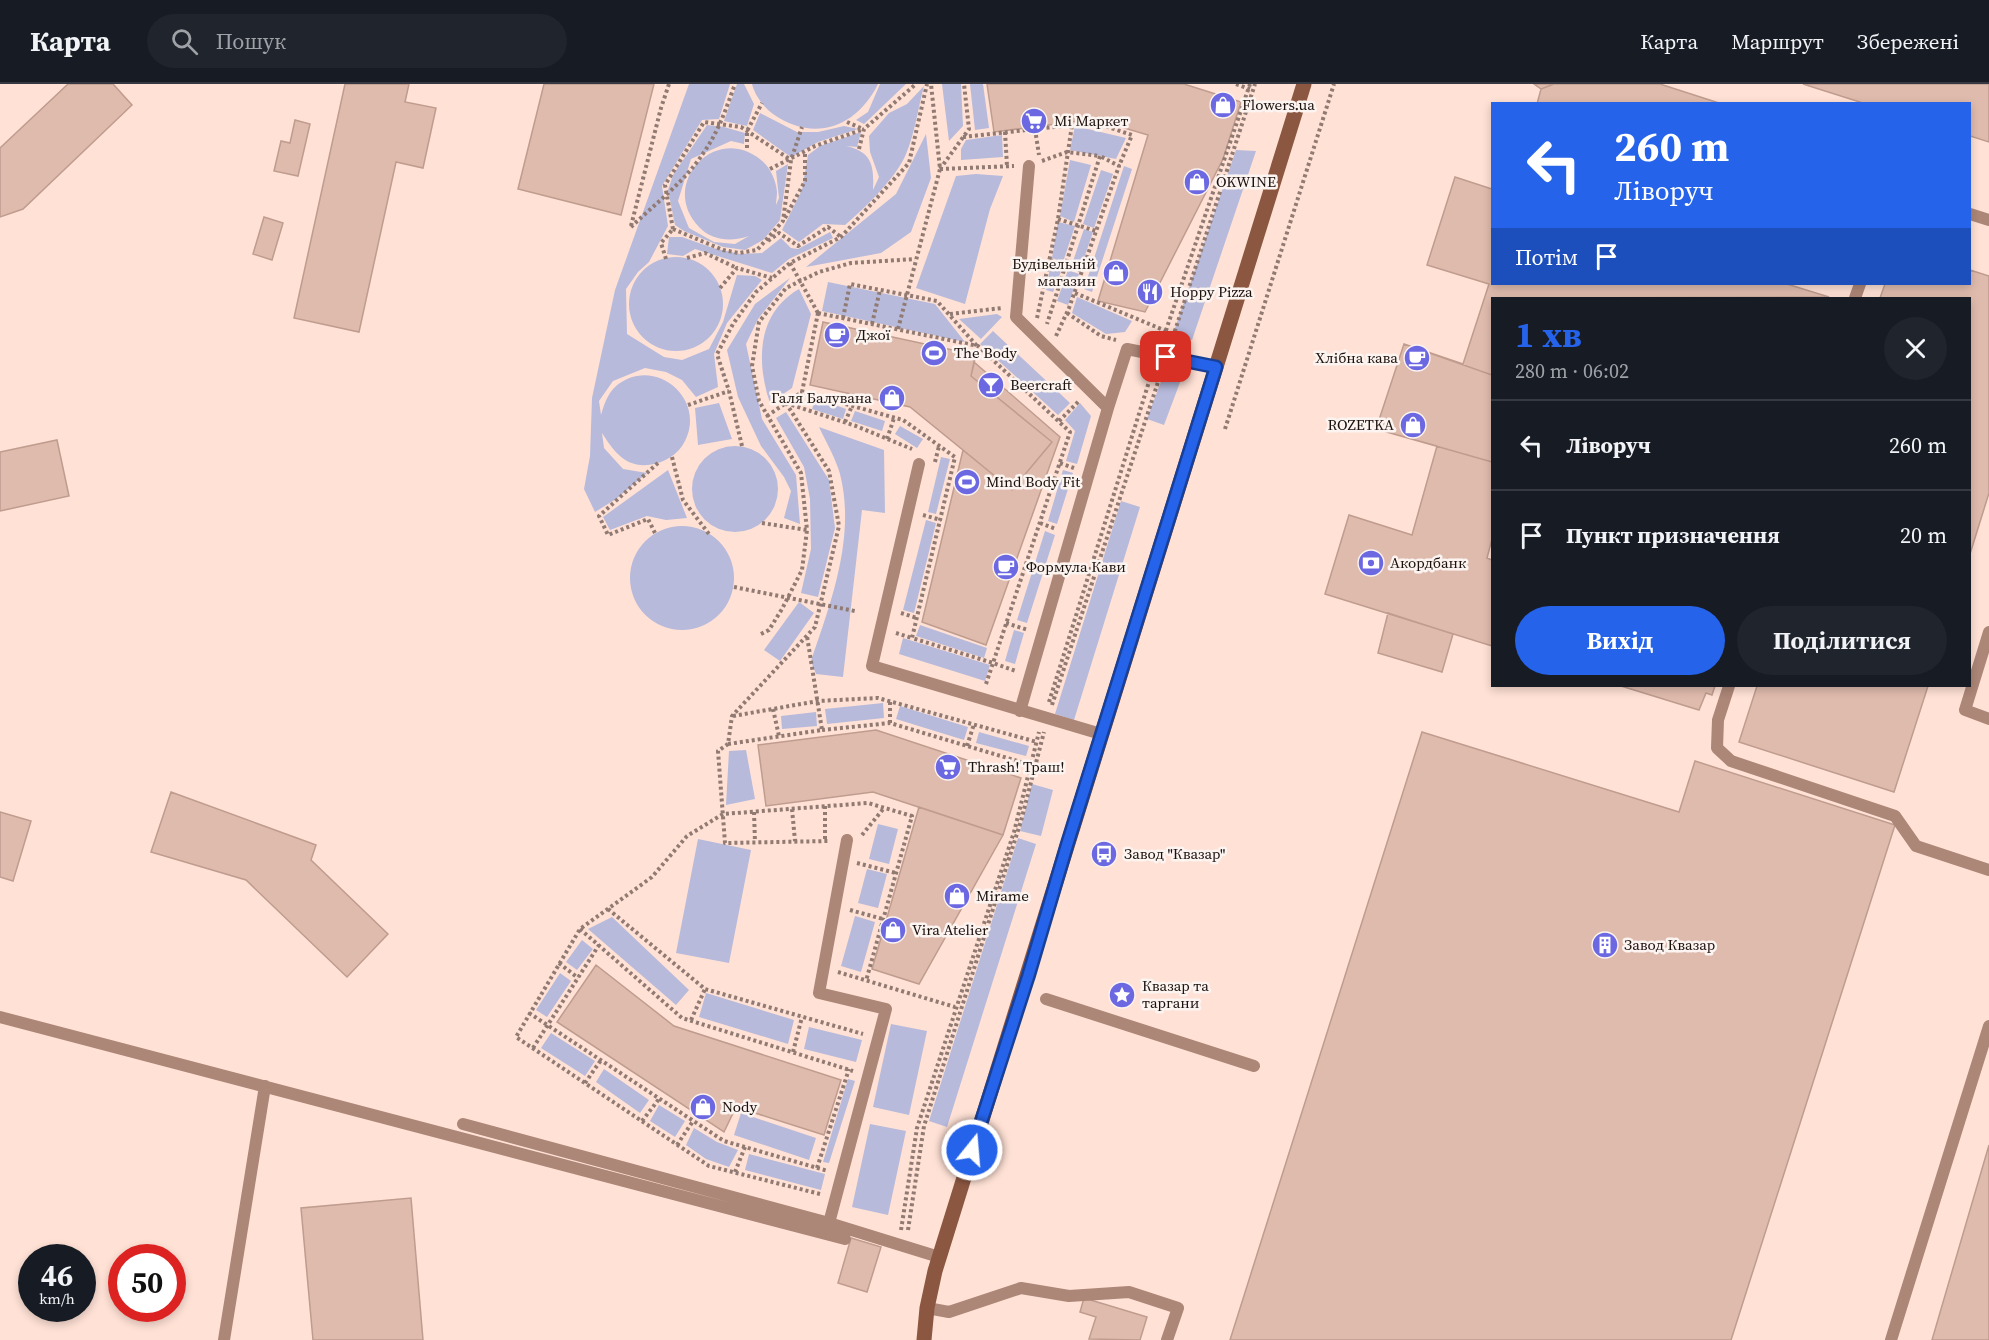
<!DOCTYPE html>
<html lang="uk">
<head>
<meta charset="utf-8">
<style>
	body { margin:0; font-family:"Source Serif 4",serif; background:#20242c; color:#f1f3f6; height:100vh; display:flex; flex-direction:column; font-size:22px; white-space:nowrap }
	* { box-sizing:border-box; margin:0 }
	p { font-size:20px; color:#9ea1a6 }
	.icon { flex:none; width:33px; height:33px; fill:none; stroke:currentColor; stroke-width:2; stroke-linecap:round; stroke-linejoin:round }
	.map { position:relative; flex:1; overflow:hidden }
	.sheet { position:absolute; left:1491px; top:213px; width:480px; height:390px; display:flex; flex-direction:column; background:#171b24; border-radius:0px; box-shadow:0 3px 9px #0003 }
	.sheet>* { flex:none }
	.top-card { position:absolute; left:1491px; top:18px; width:480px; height:183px; border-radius:0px; box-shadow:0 3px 9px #0003; background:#2563eb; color:#fff; overflow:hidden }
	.speed { position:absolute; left:18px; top:1160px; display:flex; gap:12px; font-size:30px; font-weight:700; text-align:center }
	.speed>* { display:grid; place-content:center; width:78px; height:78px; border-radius:50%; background:#171b24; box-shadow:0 3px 9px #0003; line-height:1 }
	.speed small { font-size:15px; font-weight:400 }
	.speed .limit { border:9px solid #d22; background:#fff; color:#111 }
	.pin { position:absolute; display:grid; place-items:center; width:51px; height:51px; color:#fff; margin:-26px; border-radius:12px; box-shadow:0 3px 9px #0006 }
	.me { position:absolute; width:66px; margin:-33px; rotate:17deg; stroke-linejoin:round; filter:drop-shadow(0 0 4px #0008) }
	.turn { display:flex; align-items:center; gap:21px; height:126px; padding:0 24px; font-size:27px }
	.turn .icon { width:78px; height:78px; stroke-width:2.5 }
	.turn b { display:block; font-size:42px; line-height:51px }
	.then { display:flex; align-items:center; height:57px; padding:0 24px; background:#0003; gap:12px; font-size:22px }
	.round { display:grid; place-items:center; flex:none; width:63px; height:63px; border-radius:32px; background:#20242c }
	.overview { display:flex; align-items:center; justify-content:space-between; height:102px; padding:0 24px }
	h1 { font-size:36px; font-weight:700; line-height:45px; color:#2563eb }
	.button { display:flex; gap:12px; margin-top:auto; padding:12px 24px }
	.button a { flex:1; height:69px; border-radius:36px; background:#2563eb; color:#fff; font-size:24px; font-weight:700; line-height:69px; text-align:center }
	.button a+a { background:#20242c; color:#f1f3f6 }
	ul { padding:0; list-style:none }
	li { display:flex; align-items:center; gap:18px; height:90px; padding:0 24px; border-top:2px solid #363941 }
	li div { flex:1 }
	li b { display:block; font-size:22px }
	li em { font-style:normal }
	header { display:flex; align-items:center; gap:36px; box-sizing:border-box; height:84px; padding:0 30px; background:#171b24; border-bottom:2px solid #363941 }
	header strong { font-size:28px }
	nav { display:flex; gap:33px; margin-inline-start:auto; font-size:21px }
	.search { width:420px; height:54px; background:#20242c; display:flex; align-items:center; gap:15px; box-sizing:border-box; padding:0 21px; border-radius:33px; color:#9ea1a6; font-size:22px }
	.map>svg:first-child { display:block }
	.green { fill:#b7badb }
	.building { fill:#dfbbad; stroke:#bf9c8e; stroke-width:1.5 }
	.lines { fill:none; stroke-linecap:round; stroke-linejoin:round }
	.path { stroke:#907a72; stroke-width:4; stroke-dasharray:3 3; stroke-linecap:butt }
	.service { stroke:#ac8677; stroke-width:12 }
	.secondary { stroke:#8c5741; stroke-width:15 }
	.route-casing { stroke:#184099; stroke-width:15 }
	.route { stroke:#2563eb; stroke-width:10 }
	.labels { text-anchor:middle; stroke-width:5; stroke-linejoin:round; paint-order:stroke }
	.poi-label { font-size:15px; fill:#1c100b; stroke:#fbf4f0; text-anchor:start }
</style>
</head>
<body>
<header>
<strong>Карта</strong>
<div class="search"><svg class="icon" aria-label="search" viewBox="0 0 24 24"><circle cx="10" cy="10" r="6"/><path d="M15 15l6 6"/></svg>Пошук</div>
<nav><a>Карта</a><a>Маршрут</a><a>Збережені</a></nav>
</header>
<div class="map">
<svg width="1989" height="1256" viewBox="0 0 1989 1256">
	<rect width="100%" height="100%" fill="#ffe1d5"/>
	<!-- green -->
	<path class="green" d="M689 0H730L719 35 702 36 662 102 668 142 649 178 638 188 626 205 627 250 664 273 682 276 709 265 723 238 737 191 755 192 762 196 727 239 714 270 718 303 696 313 682 296 666 288 645 284 613 297 599 317 601 331C604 321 607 311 615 303 652 270 707 313 685 357 678 371 664 379 648 381 624 383 613 366 602 349L604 364 623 385 647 389 616 415 595 428 584 405 590 372 592 314 615 206Z
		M737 0H744L754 20 747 42 724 37Z
		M752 0H878C857 43 814 59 773 30 764 23 755 12 752 0Z
		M880 0H906L864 40 856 36 868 28Z
		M942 0H961L963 42 949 57Z
		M970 0H983L989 44 975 46Z
		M924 2C918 24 915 49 906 70 897 93 863 126 845 141L823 140 799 158 782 146 802 106 808 71 820 62 861 48 857 63 846 62C873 68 874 83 873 106L879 93 870 68 869 52 889 29 907 20Z
		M760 29 797 48H818L844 42 858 45 818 58 791 73 753 46Z
		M707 41 724 43 745 49 744 60 731 57 691 75 678 117 689 144 714 158 735 160 749 152C732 158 712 157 699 143 658 101 715 38 761 76 770 83 776 96 777 108 777 112 776 117 776 121L779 114 776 87 788 80 780 136 763 156 745 166 723 163 684 147 675 141 668 106 673 91Z
		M1075 42 1126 54 1116 75 1070 66Z
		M926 50 931 94 911 148 881 169 806 183 896 110Z
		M1002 51 1003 73 961 76V65L966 56Z
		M1236 66 1256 67 1192 256 1173 250Z
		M1070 76 1091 81 1074 138 1060 132Z
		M1124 82 1132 85 1092 208 1084 205Z
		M1101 86 1113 90 1094 144 1083 140Z
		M976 90 1003 92 990 125 965 220 916 204 956 92Z
		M1058 138 1075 142 1063 178 1052 174Z
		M1084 145 1093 148 1081 183 1072 180Z
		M830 148 833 154 789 175 772 189 695 165 683 172 667 170 669 153H682L713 164 740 170 762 169 781 154 791 164 798 165Z
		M629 220a47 47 0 1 1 94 0a47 47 0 1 1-94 0Z
		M1051 178 1063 182 1053 208 1046 206Z
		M1068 186 1079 190 1068 221 1057 217Z
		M790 194 758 235 746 260 762 335 796 391 800 440 784 434 791 407 784 393 761 362 738 313 727 266 755 220Z
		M828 198 935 220 965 258 822 227Z
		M799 205 811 230 792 304 770 319C756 278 757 229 799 205Z
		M1077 213 1132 237 1125 248 1106 250 1072 229Z
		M997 230 1002 233 981 255 959 235Z
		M993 247 1070 319 1058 331 980 260Z
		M1168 279 1185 285 1164 341 1147 335Z
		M816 314 846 325 843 335 812 325Z
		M719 319 732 355 698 361 695 324Z
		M1080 319 1091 332 1077 380 1066 377 1075 347 1065 336Z
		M855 327 885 337 882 347 851 337Z
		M786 328 829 396 835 444 818 513 801 509 811 465 810 415 804 383 776 334Z
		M900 342 923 355 917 364 895 350Z
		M819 343 884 366 885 429 862 426 843 593 816 590 811 577C831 518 856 453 840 390 836 375 826 358 819 343Z
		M692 405a43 43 0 1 1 86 0a43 43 0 1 1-86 0Z
		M941 373 950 375 936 430 928 428Z
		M668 386 687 434 666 436 647 432 610 446 603 433Z
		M1063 386 1073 389 1057 440 1048 437Z
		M1121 417 1140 423 1074 636 1055 630Z
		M926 436 936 439 914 529 903 526Z
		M630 494a52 52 0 1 1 104 0a52 52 0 1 1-104 0Z
		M1045 447 1055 451 1027 539 1017 536Z
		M799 518 814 529 780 577 764 566Z
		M920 541 987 564 984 574 916 552Z
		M1014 546 1024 549 1015 580 1005 577Z
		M903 554 990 581 985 597 899 570Z
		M883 619 884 634 827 640 825 625Z
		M900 622 968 643 964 656 896 635Z
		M816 628 817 642 782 645 781 632Z
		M979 648 1029 662 1026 672 976 659Z
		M746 666 755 715 726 721 729 667Z
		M1032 700 1053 706 1041 752 1020 747Z
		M878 740 898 745 889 780 869 775Z
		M1018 754 1036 760 947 1043 929 1037Z
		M698 755 751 766 729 879 676 869Z
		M867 785 887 790 878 824 858 819Z
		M855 832 875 838 861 888 841 882Z
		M612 833 689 906 676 921 588 845Z
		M582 856 593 865 577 886 566 878Z
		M560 889 571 897 547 933 536 926Z
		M706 909 794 936 788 960 699 933Z
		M891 940 927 947 909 1031 873 1023Z
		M809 943 862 956 856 978 804 965Z
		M551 949 595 977 585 992 541 964Z
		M604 985 649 1016 640 1029 596 998Z
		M848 995 855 997 829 1079 823 1078Z
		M659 1021 685 1037 675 1053 650 1037Z
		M741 1029 816 1054 809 1076 734 1051Z
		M870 1040 906 1047 888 1131 852 1123Z
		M694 1044 717 1058 738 1066 729 1083 706 1075 686 1061Z
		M749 1070 825 1090 821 1106 745 1086Z"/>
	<!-- building -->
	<path class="building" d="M68 0H113L132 21 23 125 0 133V64Z
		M345 0H409L405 18 436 24 423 84 396 78 359 248 294 234Z
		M544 0H654L621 131 518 105Z
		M987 0H1184L1241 18 1223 75 1145 228 1098 217 1148 51 1094 35 994 48Z
		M1534 0H1554L1541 5Z
		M1554 0H1660L1722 20H1537L1541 5Z
		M1803 0H1989V58L1970 52V20H1866Z
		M295 36 310 40 298 92 274 87 281 57 290 59Z
		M1455 93 1492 105V200H1787L1829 213 1492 214V455L1487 474 1492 476V562L1325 510 1349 431 1412 451 1437 362 1376 345 1404 260 1463 280 1489 200 1427 181Z
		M264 133 283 139 272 176 253 170Z
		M1970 186 1989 192V409L1970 470V214H1880L1885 200H1970Z
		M823 238 976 271 971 292 1052 358 1012 406 910 323 810 301Z
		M1404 260 1492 291V378L1376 345Z
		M974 278 1060 353 986 561 922 538 963 366 1012 406 1052 358 971 292Z
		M57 356 69 412 0 427V368Z
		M1388 529 1453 550 1442 588 1378 569Z
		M1621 602H1715L1712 611 1706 609 1699 626Z
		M1757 602H1928L1894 708 1739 658Z
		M876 646 1021 694 1003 751 873 708 766 722 758 661Z
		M1422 648 1679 728 1695 677 1895 741 1731 1256H1230Z
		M171 708 316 761 311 776 388 850 347 893 246 796 151 768Z
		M919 723 1003 751 919 900 872 885Z
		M0 728 31 737 13 797 0 793Z
		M596 881 674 942 841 996 824 1051 736 1023 724 1048 557 938Z
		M1989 1061V1256H1932Z
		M411 1114 423 1256H313L301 1124Z
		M851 1154 881 1163 867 1208 838 1199Z
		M1084 1214 1147 1233 1140 1256 1089 1255 1096 1233 1080 1228Z"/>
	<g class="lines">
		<!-- path -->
		<path class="path" d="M1236 0 1250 5
			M847 38 863 45
			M1035 45 1039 71
			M1005 48 1007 82
			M963 53 1072 41H1102L1132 51 1119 82
			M747 64V47L762 19
			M859 65 864 45 916 0
			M1042 77 1067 68 1100 72 1047 240
			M770 85 815 62 864 45
			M940 85 1014 82
			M940 85 969 45 964 0
			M785 134 805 97V68
			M1058 135 1096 147
			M631 142 661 24 669 0
			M631 143C654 121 685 97 702 71 718 49 726 25 735 0
			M673 145 723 166 739 169 757 166 783 137 791 76 802 43
			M673 145 665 101 704 38 741 43 791 76
			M768 157 779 149 798 162 828 143 841 153
			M687 174 705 169 737 184
			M666 175 661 159 673 145
			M1050 176 1082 187
			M790 179 818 229
			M720 204 737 184 772 194
			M1075 209 1166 247
			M818 229 978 262 1070 348 993 579 912 554 955 373 903 336 802 308Z
			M1067 229 1101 252 1116 256
			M950 230 1002 224
			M843 234 850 200 937 217 977 262
			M1037 234 1058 135 1072 41
			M872 240 880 206
			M898 245 940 85 931 0
			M1056 252 1069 224 1119 82 1100 72
			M1162 258 1250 0
			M1171 259 1255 0
			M786 319 829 387 839 442 815 543 732 632 728 660 718 667 725 759 830 757
			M786 319 856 342 912 365
			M688 321 729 307
			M767 332 802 308
			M1059 337 1079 317
			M845 338 852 322
			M1225 345 1334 0
			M887 355 894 334
			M742 362 729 307 717 270 733 240 756 208 790 179 841 153 909 79 927 0
			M672 373 683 416 709 450
			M935 378 939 362
			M1060 379 1074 384
			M923 431 941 436
			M762 439 807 446
			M1040 439 1056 445
			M655 449 648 435 608 451 599 432 658 379
			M734 503 855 527
			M901 529 917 534
			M1006 539 1028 546
			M896 549 912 554
			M761 550 769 546 782 525 802 486 807 446 801 389 759 317 752 282 759 238 786 204 819 188 851 179 915 175
			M986 600 993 579 1016 587
			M1049 618 1153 285
			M1052 621 1161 289
			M773 625 779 652
			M733 632 818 617 878 614 1037 658
			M890 639V617
			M822 646 890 639 1031 681
			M728 660 822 646 807 552
			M967 662 974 640
			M825 722V757
			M792 725 795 757
			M754 728 755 758
			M862 751 884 724
			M857 779 896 789
			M608 825 705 905 863 950
			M850 826 883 835
			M580 845 682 934 853 987
			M559 879 578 894
			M838 888 955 923
			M529 929 724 1057 828 1087
			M691 936 705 905
			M533 964 599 861
			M793 968 802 933
			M585 999 601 976
			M642 1037 659 1015
			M677 1061 693 1037
			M817 1084 849 985
			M735 1088 745 1063
			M820 1110 709 1082 516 953 580 845 652 793 687 752 723 730 868 719 912 732 866 897
			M901 1146 917 1044 1014 748 1039 648
			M908 1146 924 1042 1021 737 1044 648"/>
		<!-- service -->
		<path class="service" d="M1970 130 1989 136
			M1855 214 1860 200
			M1108 324 1127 265 1216 283
			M919 380 872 582 1101 650
			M1989 548 1965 626 1989 635
			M1729 602 1718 636 1717 664 1731 677 1895 732 1916 762 1989 786
			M1020 627 1108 324 1016 233 1029 82
			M1046 915 1254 982
			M0 933 845 1155
			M463 1040 829 1139 939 1173
			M829 1139 886 925 819 909 847 756
			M927 1224 949 1228 1021 1204 1069 1212 1129 1208 1178 1224 1167 1256
			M224 1256 265 1002
			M1891 1256 1989 942"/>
		<!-- secondary -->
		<path class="secondary" d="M924 1256 927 1224 935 1187 1304 0"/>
	</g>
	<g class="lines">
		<defs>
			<path id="route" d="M972 1066 1028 893 1067 761 1216 283 1166 273"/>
		</defs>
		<!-- route casing -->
		<use href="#route" class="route-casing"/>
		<!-- route -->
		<use href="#route" class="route"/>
	</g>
	<!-- icons -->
	<defs>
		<symbol id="shop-disc" viewBox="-11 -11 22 22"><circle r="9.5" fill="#6c68e2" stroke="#fbf4f0"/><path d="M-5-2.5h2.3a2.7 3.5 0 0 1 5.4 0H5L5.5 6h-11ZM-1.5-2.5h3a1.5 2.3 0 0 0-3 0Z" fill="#fff"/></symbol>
		<symbol id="supermarket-disc" viewBox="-11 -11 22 22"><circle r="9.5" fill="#6c68e2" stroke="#fbf4f0"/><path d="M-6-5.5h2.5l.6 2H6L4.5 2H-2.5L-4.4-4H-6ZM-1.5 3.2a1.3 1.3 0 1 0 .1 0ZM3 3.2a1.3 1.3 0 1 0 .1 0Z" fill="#fff"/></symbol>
		<symbol id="restaurant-disc" viewBox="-11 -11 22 22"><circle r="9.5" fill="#6c68e2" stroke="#fbf4f0"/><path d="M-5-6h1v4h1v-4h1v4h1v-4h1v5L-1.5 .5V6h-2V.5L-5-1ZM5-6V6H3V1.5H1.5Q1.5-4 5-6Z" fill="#fff"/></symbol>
		<symbol id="cafe-disc" viewBox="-11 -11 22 22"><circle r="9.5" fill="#6c68e2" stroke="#fbf4f0"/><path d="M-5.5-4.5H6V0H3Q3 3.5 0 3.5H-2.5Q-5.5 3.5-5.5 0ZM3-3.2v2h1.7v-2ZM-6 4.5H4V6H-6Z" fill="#fff"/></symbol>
		<symbol id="stadium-disc" viewBox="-11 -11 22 22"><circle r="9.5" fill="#6c68e2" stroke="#fbf4f0"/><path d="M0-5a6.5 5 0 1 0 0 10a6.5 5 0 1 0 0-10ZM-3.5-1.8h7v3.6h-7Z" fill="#fff"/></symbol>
		<symbol id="bar-disc" viewBox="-11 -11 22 22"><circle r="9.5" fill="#6c68e2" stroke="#fbf4f0"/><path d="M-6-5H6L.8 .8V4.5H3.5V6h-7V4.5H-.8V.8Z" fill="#fff"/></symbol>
		<symbol id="bank-disc" viewBox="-11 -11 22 22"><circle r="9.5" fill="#6c68e2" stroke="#fbf4f0"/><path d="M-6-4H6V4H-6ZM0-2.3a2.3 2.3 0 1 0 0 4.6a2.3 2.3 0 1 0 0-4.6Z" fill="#fff"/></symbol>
		<symbol id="bus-disc" viewBox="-11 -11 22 22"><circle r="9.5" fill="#6c68e2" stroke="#fbf4f0"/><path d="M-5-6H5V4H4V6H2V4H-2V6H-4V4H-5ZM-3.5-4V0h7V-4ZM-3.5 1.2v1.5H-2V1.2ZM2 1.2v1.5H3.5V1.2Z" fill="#fff"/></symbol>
		<symbol id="building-disc" viewBox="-11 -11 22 22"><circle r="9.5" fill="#6c68e2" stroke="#fbf4f0"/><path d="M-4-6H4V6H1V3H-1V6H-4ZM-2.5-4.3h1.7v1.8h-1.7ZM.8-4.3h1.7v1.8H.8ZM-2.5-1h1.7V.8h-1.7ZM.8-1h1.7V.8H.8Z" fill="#fff"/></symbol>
		<symbol id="sight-disc" viewBox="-11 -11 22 22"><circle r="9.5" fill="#6c68e2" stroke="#fbf4f0"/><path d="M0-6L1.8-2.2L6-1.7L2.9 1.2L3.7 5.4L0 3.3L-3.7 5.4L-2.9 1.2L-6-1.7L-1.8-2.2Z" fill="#fff"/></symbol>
	</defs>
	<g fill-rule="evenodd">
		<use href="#shop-disc" x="1208" y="6" width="30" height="30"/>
		<use href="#supermarket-disc" x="1019" y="22" width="30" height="30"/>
		<use href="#shop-disc" x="1182" y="83" width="30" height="30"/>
		<use href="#shop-disc" x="1101" y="174" width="30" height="30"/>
		<use href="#restaurant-disc" x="1135" y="193" width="30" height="30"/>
		<use href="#cafe-disc" x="822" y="236" width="30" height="30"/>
		<use href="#stadium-disc" x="919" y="254" width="30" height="30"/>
		<use href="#cafe-disc" x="1402" y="259" width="30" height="30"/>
		<use href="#bar-disc" x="976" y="286" width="30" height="30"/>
		<use href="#shop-disc" x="877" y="299" width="30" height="30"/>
		<use href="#shop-disc" x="1398" y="326" width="30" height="30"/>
		<use href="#stadium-disc" x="952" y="383" width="30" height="30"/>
		<use href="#bank-disc" x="1356" y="464" width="30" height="30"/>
		<use href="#cafe-disc" x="991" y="468" width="30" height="30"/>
		<use href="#supermarket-disc" x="933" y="668" width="30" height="30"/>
		<use href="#bus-disc" x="1089" y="755" width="30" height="30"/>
		<use href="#shop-disc" x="942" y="797" width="30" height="30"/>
		<use href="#shop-disc" x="878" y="831" width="30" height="30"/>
		<use href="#building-disc" x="1590" y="846" width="30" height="30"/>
		<use href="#sight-disc" x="1107" y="896" width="30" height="30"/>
		<use href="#shop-disc" x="688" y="1008" width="30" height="30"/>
	</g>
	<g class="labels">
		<!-- poi labels -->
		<g class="poi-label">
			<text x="1242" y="26">Flowers.ua</text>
			<text x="1054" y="42">Мі Маркет</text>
			<text x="1216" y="103">OKWINE</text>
			<text x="1096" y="185" text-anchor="end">Будівельній<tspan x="1096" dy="17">магазин</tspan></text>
			<text x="1170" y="213">Hoppy Pizza</text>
			<text x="856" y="256">Джої</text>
			<text x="954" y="274">The Body</text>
			<text x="1398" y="279" text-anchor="end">Хлібна кава</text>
			<text x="1010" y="306">Beercraft</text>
			<text x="872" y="319" text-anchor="end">Галя Балувана</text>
			<text x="1394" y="346" text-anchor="end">ROZETKA</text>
			<text x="986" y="403">Mind Body Fit</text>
			<text x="1390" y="484">Акордбанк</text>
			<text x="1026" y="488">Формула Кави</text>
			<text x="968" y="688">Thrash! Траш!</text>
			<text x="1124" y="775">Завод "Квазар"</text>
			<text x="976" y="817">Mirame</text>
			<text x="912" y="851">Vira Atelier</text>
			<text x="1624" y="866">Завод Квазар</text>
			<text x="1142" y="907">Квазар та<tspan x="1142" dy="17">таргани</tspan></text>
			<text x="722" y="1028">Nody</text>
		</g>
	</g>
</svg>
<div class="speed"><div>46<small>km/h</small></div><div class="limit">50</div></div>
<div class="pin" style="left:1166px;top:273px;background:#d93025"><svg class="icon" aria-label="arrive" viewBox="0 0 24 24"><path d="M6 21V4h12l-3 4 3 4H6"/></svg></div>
<svg class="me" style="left:972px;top:1066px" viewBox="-20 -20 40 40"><circle r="17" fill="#2563eb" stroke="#fff" stroke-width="3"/><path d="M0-11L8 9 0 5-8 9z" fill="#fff"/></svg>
<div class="top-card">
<div class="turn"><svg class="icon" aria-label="left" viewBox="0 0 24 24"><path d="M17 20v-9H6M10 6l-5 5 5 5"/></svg><div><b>260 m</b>Ліворуч</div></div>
<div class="then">Потім<svg class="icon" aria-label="arrive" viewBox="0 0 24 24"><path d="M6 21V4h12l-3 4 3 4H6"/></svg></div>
</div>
<section class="sheet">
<div class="overview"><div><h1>1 хв</h1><p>280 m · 06:02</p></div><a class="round"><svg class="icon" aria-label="close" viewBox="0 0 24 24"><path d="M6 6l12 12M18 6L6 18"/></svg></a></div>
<ul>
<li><svg class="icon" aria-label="left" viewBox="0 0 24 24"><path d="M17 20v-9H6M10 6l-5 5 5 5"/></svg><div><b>Ліворуч</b></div><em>260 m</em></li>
<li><svg class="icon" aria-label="arrive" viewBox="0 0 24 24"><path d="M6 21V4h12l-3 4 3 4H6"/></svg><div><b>Пункт призначення</b></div><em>20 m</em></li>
</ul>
<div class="button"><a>Вихід</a><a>Поділитися</a></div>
</section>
</div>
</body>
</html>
